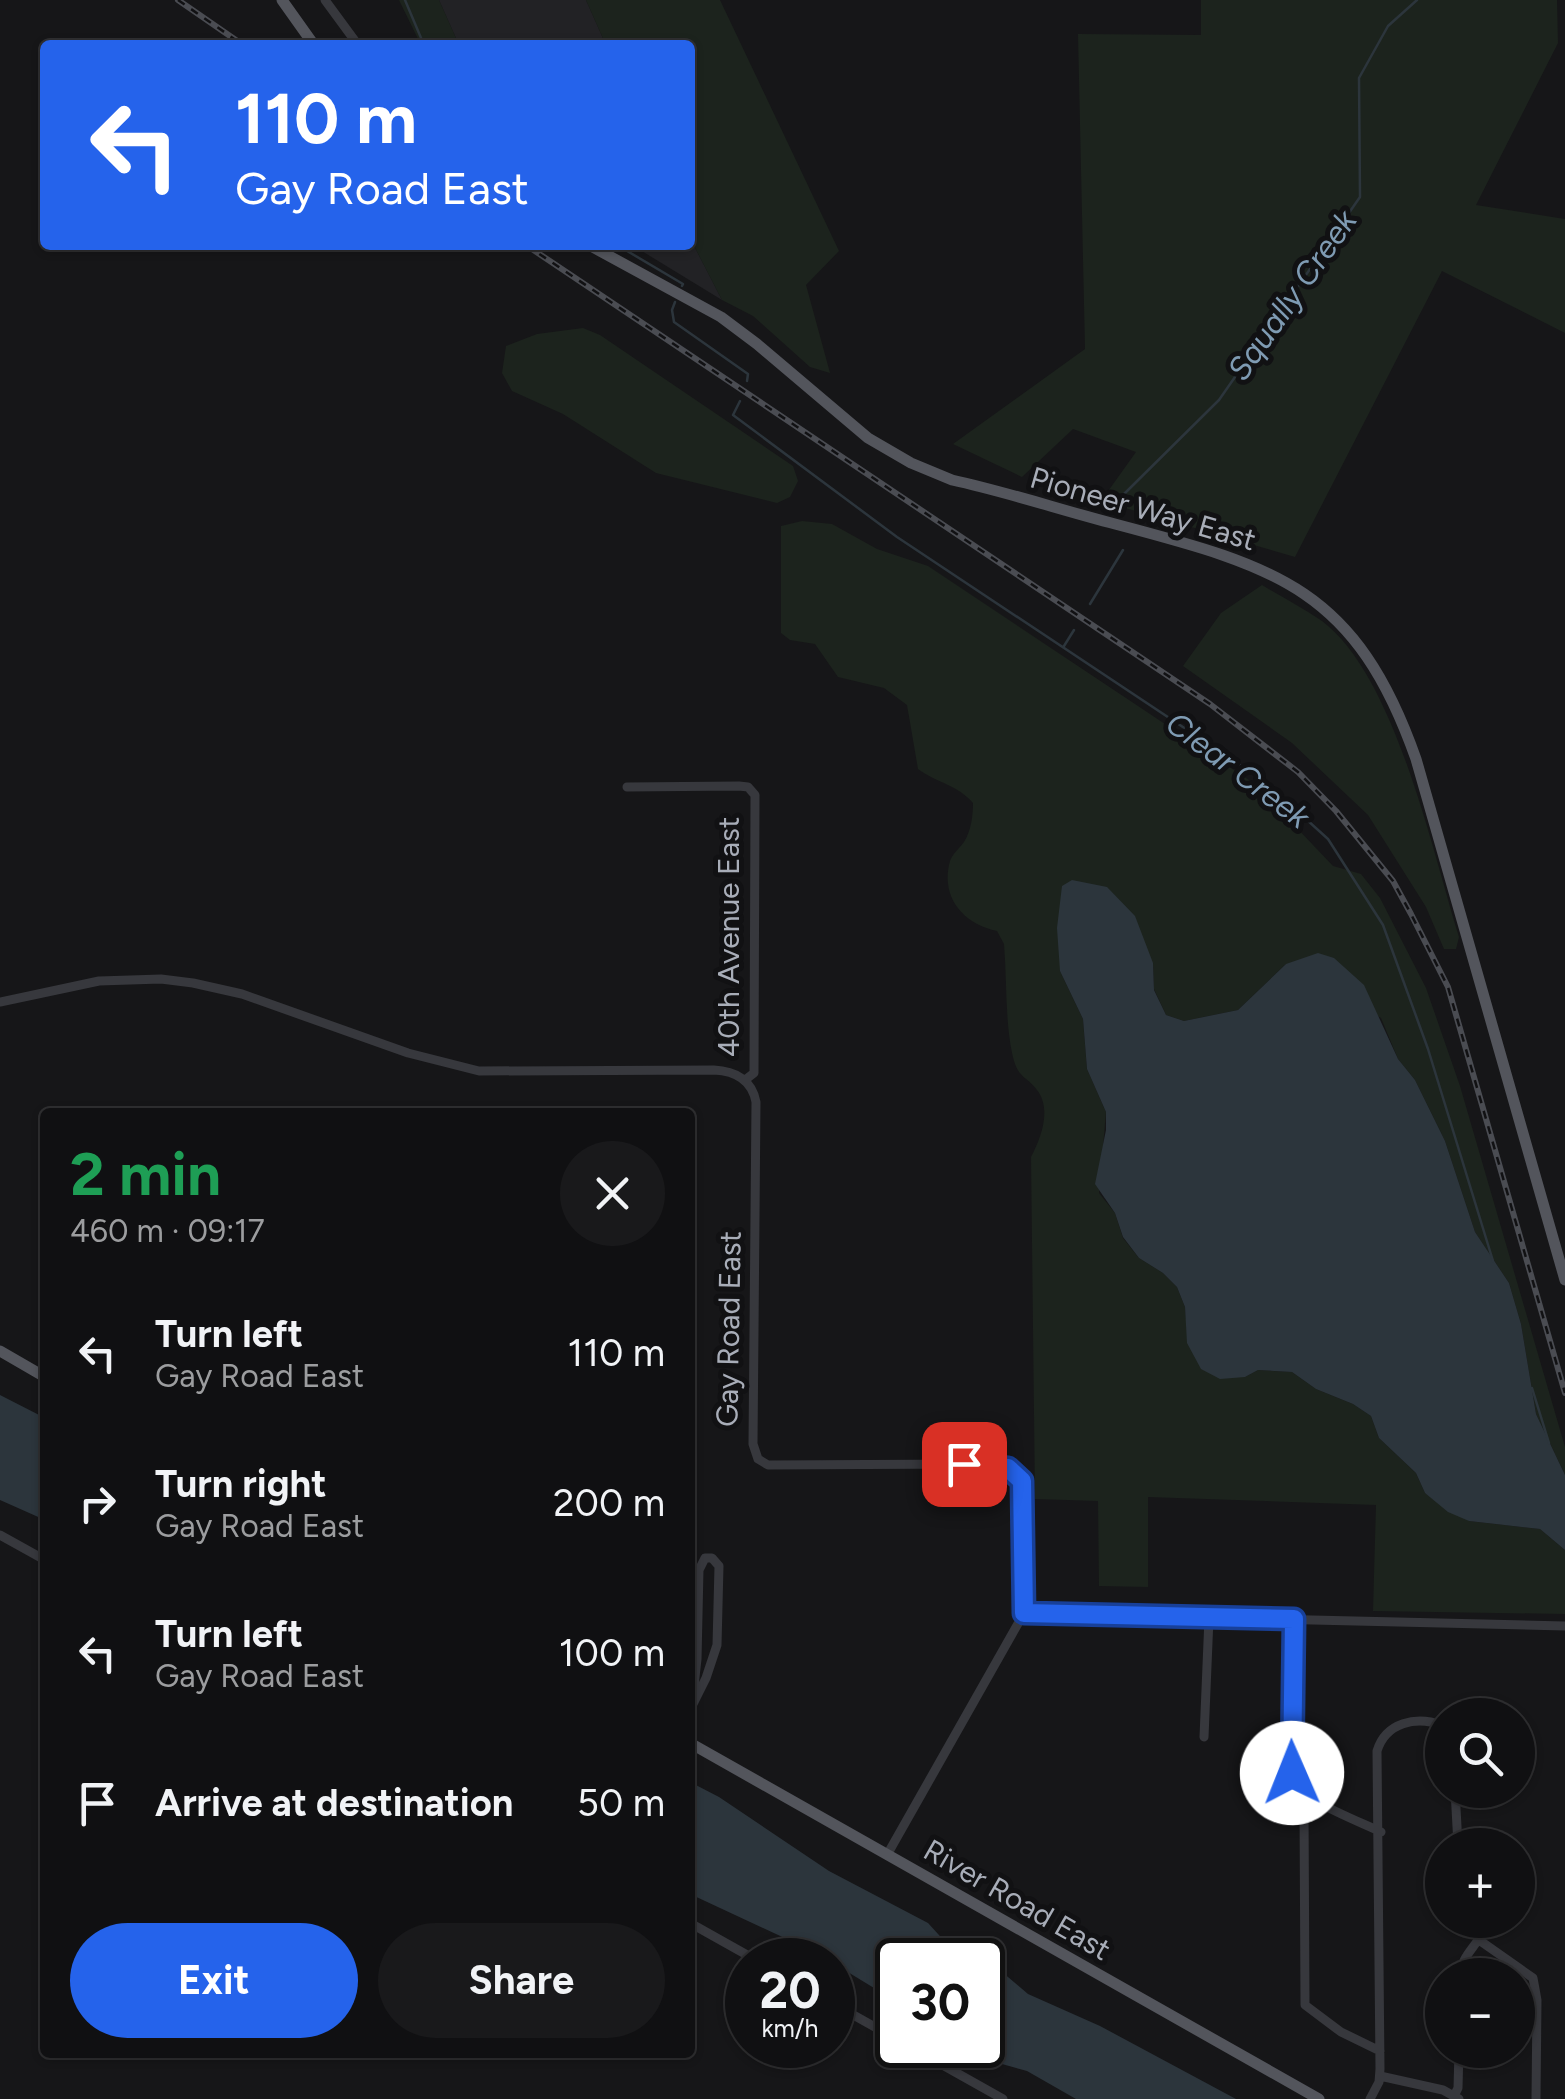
<!DOCTYPE html>
<html lang="en">
<head>
<meta charset="utf-8">
<style>
	body { margin:0; font-family:Figtree,sans-serif; background:#19191b; color:#f1f3f6; height:100vh; display:flex; flex-direction:column; font-size:38px; white-space:nowrap }
	* { box-sizing:border-box; margin:0 }
	p { font-size:32px; color:#9c9d9f }
	.icon { flex:none; width:55px; height:55px; fill:none; stroke:currentColor; stroke-width:2; stroke-linecap:round; stroke-linejoin:round }
	.map { position:relative; flex:1; overflow:hidden }
	.sheet { position:absolute; left:40px; top:1108px; width:655px; height:950px; display:flex; flex-direction:column; background:#101012; border-radius:10px; box-shadow:0 2px 8px #0004,0 0 0 2px #303032 }
	.sheet>* { flex:none }
	.banner { position:absolute; left:40px; top:40px; width:655px; height:210px; border-radius:10px; box-shadow:0 2px 8px #0004,0 0 0 2px #303032; background:#2563eb; color:#fff; overflow:hidden }
	.buttons { position:absolute; left:1425px; top:1698px; display:grid; gap:20px }
	.buttons a { display:grid; place-items:center; width:110px; height:110px; border-radius:50%; background:#101012; box-shadow:0 2px 8px #0004,0 0 0 2px #303032; font-size:50px }
	.speed { position:absolute; left:725px; top:1938px; display:flex; gap:20px; font-size:50px; font-weight:700; text-align:center }
	.speed>* { display:grid; place-content:center; width:130px; height:130px; border-radius:50%; background:#101012; box-shadow:0 2px 8px #0004,0 0 0 2px #303032; line-height:1 }
	.speed small { font-size:25px; font-weight:400 }
	.speed .limit { border:5px solid #111; border-radius:15px; background:#fff; color:#111 }
	.pin { position:absolute; display:grid; place-items:center; width:85px; height:85px; color:#fff; margin:-42px; border-radius:20px; box-shadow:0 5px 15px #0006 }
	.me { position:absolute; width:110px; margin:-55px; rotate:359deg; stroke-linejoin:round; filter:drop-shadow(0 0 8px #0008) }
	.turn { display:flex; align-items:center; gap:35px; height:210px; padding:0 30px; font-size:45px }
	.turn .icon { width:130px; height:130px; stroke-width:2.5 }
	.turn b { display:block; font-size:70px; line-height:85px }
	.round { display:grid; place-items:center; flex:none; width:105px; height:105px; border-radius:52px; background:#19191b }
	.head { display:flex; align-items:center; justify-content:space-between; height:170px; padding:0 30px }
	h1 { font-size:60px; font-weight:700; line-height:75px; color:#1e9e55 }
	.cta { display:flex; gap:20px; margin-top:auto; padding:20px 30px }
	.cta a { flex:1; height:115px; border-radius:60px; background:#2563eb; color:#fff; font-size:40px; font-weight:700; line-height:115px; text-align:center }
	.cta a+a { background:#19191b; color:#f1f3f6 }
	ul { padding:0; list-style:none }
	li { display:flex; align-items:center; gap:30px; height:150px; padding:0 30px }
	li div { flex:1 }
	li b { display:block; font-size:38px }
	li em { font-style:normal }
	.map>svg:first-child { display:block }
	.built { fill:#222225 }
	.green { fill:#1c231d }
	.water { fill:#2c353c }
	.lines { fill:none; stroke-linecap:round; stroke-linejoin:round }
	.stream { stroke:#2c353c; stroke-width:2.5 }
	.minor { stroke:#37383d; stroke-width:9 }
	.major { stroke:#53555c; stroke-width:11 }
	.rail-casing { stroke:#4a4c52; stroke-width:6 }
	.rail { stroke:#111113; stroke-width:2.5; stroke-dasharray:8; stroke-linecap:butt }
	.route-casing { stroke:#184099; stroke-width:25 }
	.route { stroke:#2563eb; stroke-width:18 }
	.labels { text-anchor:middle; stroke-width:10; stroke-linejoin:round; paint-order:stroke }
	.street-label { font-size:30px; fill:#a8adb8; stroke:#111113 }
	.water-label { font-size:32px; font-style:italic; fill:#7f9bb3; stroke:#111113 }
</style>
</head>
<body>
<div class="map">
<svg width="1565" height="2099" viewBox="0 0 1565 2099">
	<rect width="100%" height="100%" fill="#161618"/>
	<!-- built -->
	<path class="built" d="M439 0H586L606 45H459Z
		M690 238 722 300 632 245H690Z"/>
	<!-- green -->
	<path class="green" d="M399 0H439L459 45H421Z
		M586 0H720L839 251 806 285 830 373 810 367 753 316 722 300 690 238V45H606Z
		M1201 0H1557L1558 43 1476 205 1565 219V333L1442 271 1295 557 1101 501 1136 452 1073 429 1022 477 953 444 1085 349 1078 34 1201 35Z
		M583 328 600 335 793 466 798 481 790 497 777 503 656 473 563 414 512 391 502 373 506 346 537 334Z
		M802 521 832 524 877 549 928 566 1255 784 1333 866 1361 874 1380 898 1426 988 1460 1086 1565 1447V1475L1536 1414 1521 1324 1509 1283 1475 1232 1445 1141 1415 1080 1398 1059 1381 1018 1286 964 1238 1010 1184 1021 1166 1015 1154 989 1153 963 1060 971 1083 1019 1087 1069 1106 1112 1099 1193 1115 1213 1123 1238 1139 1258 1163 1273 1177 1287 1185 1307 1188 1343 1245 1377 1258 1370 1292 1372 1316 1389 1353 1404 1371 1416 1379 1438 1416 1473 1425 1493 1469 1521 1540 1529 1565 1550V1614L1373 1611 1376 1505 1148 1497V1587L1099 1586 1098 1501 1035 1499 1031 1157C1041 1138 1052 1109 1037 1090 1025 1074 1018 1080 1012 1053 1005 1019 1007 980 1004 944L997 931C963 924 940 897 950 861 953 853 959 849 964 842 971 831 973 816 973 803 958 785 937 783 918 769L907 705 884 688 838 677 815 644 790 640 781 633V526Z
		M1262 585C1282 597 1303 608 1322 621 1395 676 1432 850 1459 937L1456 949H1444L1426 907 1368 815 1292 743 1183 666 1221 613Z"/>
	<!-- water -->
	<path class="water" d="M1072 880 1107 887 1135 916 1153 963 1154 990 1166 1015 1184 1021 1238 1010 1286 964 1318 953 1334 958 1364 985 1398 1059 1415 1080 1445 1141 1475 1232 1509 1283 1521 1324 1536 1414 1565 1475V1550L1540 1529 1469 1521 1448 1512 1425 1493 1416 1473 1379 1438 1371 1416 1353 1404 1316 1389 1292 1372 1258 1370 1245 1377 1220 1379 1201 1369 1187 1343 1185 1307 1177 1287 1163 1273 1139 1258 1123 1237 1115 1213 1095 1184 1106 1130V1112L1087 1069 1083 1019 1060 971 1057 928 1062 886Z
		M0 1395 45 1418V1520L0 1500Z
		M690 1782 719 1797 829 1871 928 1923 959 1957 988 1960 1028 1994 1100 2026 1236 2099H1076L1027 2071 970 2055 957 2045H982V1960H898L897 2002 833 1963 832 1960 690 1894Z"/>
	<g class="lines">
		<!-- stream -->
		<path class="stream" d="M405 0 424 45
			M617 245 683 284 682 286
			M675 302 672 310 674 322 748 374 747 381
			M740 401 733 415 897 537 1264 781 1328 839 1383 925 1428 1049 1493 1261
			M1122 508V496L1219 400 1360 197 1359 78 1388 26 1417 0
			M1090 604 1123 550
			M1064 646 1074 630
			M1532 1388 1549 1443"/>
		<!-- minor -->
		<path class="minor" d="M325 0 358 45
			M627 787 739 786 748 787 755 795 754 1073 745 1080
			M0 1002 99 981 161 979 193 983 242 994 408 1053 479 1071 714 1070C735 1071 752 1080 756 1102L753 1444 758 1459 768 1465 965 1464 998 1465 1012 1470 1024 1488V1613L1565 1626
			M0 1535 45 1560
			M1294 1619C1293 1647 1286 1764 1294 1782 1304 1801 1361 1822 1381 1832
			M690 1710 706 1678 717 1645 719 1566 712 1558H705L699 1570 697 1659 692 1704
			M1204 1737 1209 1618
			M1455 1790 1458 1845
			M1309 1796 1304 1807 1305 2005 1341 2032 1380 2051
			M887 1855 1024 1613
			M690 1923 756 1960
			M1479 1940 1533 1978 1537 2000 1536 2099
			M1460 1975C1462 1951 1484 1943 1485 1920
			M832 2003 898 2040
			M907 2045 1003 2099
			M1380 2076 1443 2090 1459 2099
			M1454 2096 1458 2088 1459 2050
			M1370 2099 1379 2082 1380 2069 1377 1751C1386 1722 1416 1716 1442 1725"/>
		<!-- major -->
		<path class="major" d="M282 0 314 45
			M589 245 721 317 757 344 868 438 911 463 952 480C1007 492 1061 510 1115 524 1278 567 1356 589 1416 759L1565 1280
			M0 1351 45 1377
			M690 1743 1319 2099"/>
		<defs>
			<path id="rail" d="M178 0 243 45
				M526 245 1210 704 1298 772 1336 811 1393 881 1411 914 1448 987 1565 1393"/>
		</defs>
		<!-- rail casing -->
		<use href="#rail" class="rail-casing"/>
		<!-- rail -->
		<use href="#rail" class="rail"/>
	</g>
	<g class="lines">
		<defs>
			<path id="route" d="M964 1464 1008 1468 1022 1481 1024 1613 1294 1619 1292 1773"/>
		</defs>
		<!-- route casing -->
		<use href="#route" class="route-casing"/>
		<!-- route -->
		<use href="#route" class="route"/>
	</g>
	<g class="labels">
		<!-- street labels -->
		<g class="street-label">
			<text transform="translate(1143 509) rotate(16)" y="10">Pioneer Way East</text>
			<text transform="translate(729 937) rotate(-90)" y="10">40th Avenue East</text>
			<text transform="translate(729 1329) rotate(-89)" y="10">Gay Road East</text>
			<text transform="translate(1017 1900) rotate(30)" y="10">River Road East</text>
		</g>
		<!-- water labels -->
		<g class="water-label">
			<text transform="translate(1292 295) rotate(-55)" y="11">Squally Creek</text>
			<text transform="translate(1238 770) rotate(37)" y="11">Clear Creek</text>
		</g>
	</g>
</svg>
<div class="buttons">
<a><svg class="icon" aria-label="search" viewBox="0 0 24 24"><circle cx="10" cy="10" r="6"/><path d="M15 15l6 6"/></svg></a>
<a>+</a>
<a>−</a>
</div>
<div class="speed"><div>20<small>km/h</small></div><div class="limit">30</div></div>
<div class="pin" style="left:964px;top:1464px;background:#d93025"><svg class="icon" aria-label="arrive" viewBox="0 0 24 24"><path d="M6 21V4h12l-3 4 3 4H6"/></svg></div>
<svg class="me" style="left:1292px;top:1773px" viewBox="-20 -20 40 40"><circle r="19" fill="#fff"/><path d="M0-13L10 11 0 6-10 11z" fill="#2563eb"/></svg>
<div class="banner">
<div class="turn"><svg class="icon" aria-label="left" viewBox="0 0 24 24"><path d="M17 20v-9H6M10 6l-5 5 5 5"/></svg><div><b>110 m</b>Gay Road East</div></div>
</div>
<section class="sheet">
<div class="head"><div><h1>2 min</h1><p>460 m · 09:17</p></div><a class="round"><svg class="icon" aria-label="close" viewBox="0 0 24 24"><path d="M6 6l12 12M18 6L6 18"/></svg></a></div>
<ul>
<li><svg class="icon" aria-label="left" viewBox="0 0 24 24"><path d="M17 20v-9H6M10 6l-5 5 5 5"/></svg><div><b>Turn left</b><p>Gay Road East</p></div><em>110 m</em></li>
<li><svg class="icon" aria-label="right" viewBox="0 0 24 24"><path d="M7 20v-9h11M14 6l5 5-5 5"/></svg><div><b>Turn right</b><p>Gay Road East</p></div><em>200 m</em></li>
<li><svg class="icon" aria-label="left" viewBox="0 0 24 24"><path d="M17 20v-9H6M10 6l-5 5 5 5"/></svg><div><b>Turn left</b><p>Gay Road East</p></div><em>100 m</em></li>
<li><svg class="icon" aria-label="arrive" viewBox="0 0 24 24"><path d="M6 21V4h12l-3 4 3 4H6"/></svg><div><b>Arrive at destination</b></div><em>50 m</em></li>
</ul>
<div class="cta"><a>Exit</a><a>Share</a></div>
</section>
</div>
</body>
</html>
